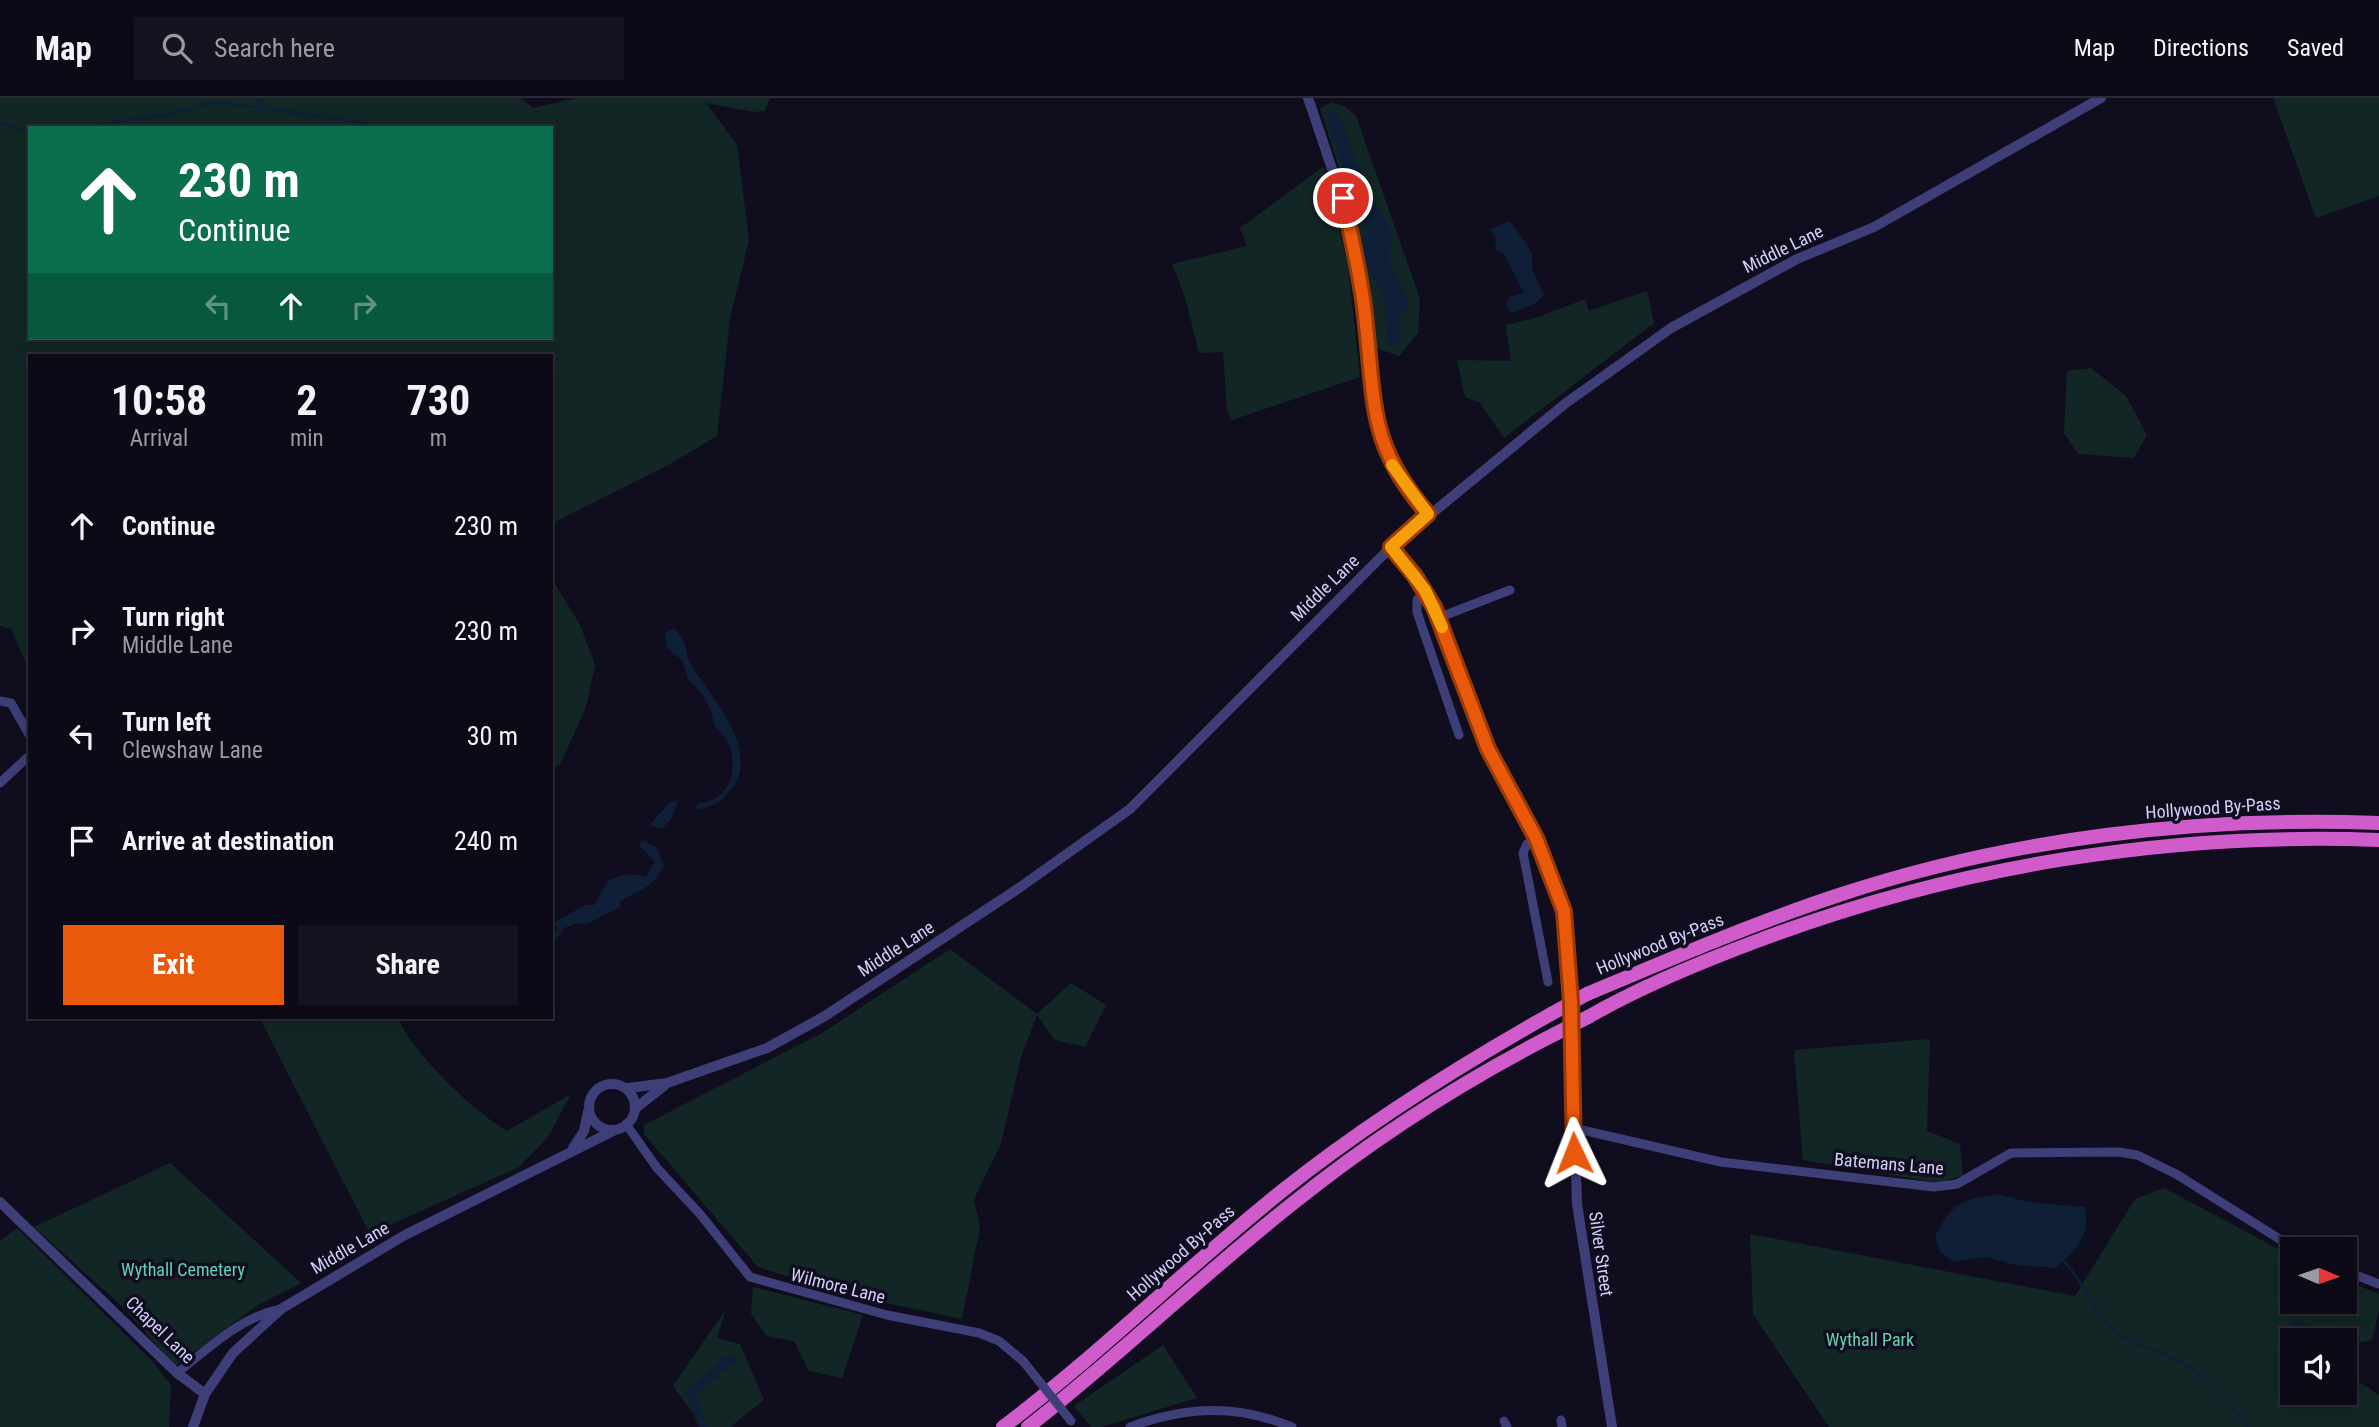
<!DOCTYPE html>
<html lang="en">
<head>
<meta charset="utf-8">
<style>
	body { margin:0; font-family:"Roboto Condensed",sans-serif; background:#15131f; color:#f1f3f6; height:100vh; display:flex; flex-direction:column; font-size:26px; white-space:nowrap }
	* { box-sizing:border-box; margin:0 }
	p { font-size:23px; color:#9a9aa1 }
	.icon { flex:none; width:38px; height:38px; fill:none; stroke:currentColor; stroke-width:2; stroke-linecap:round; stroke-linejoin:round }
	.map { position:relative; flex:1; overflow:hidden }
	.side { position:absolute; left:28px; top:256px; width:525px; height:665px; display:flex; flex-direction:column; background:#0c0a16; border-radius:0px; box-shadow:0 4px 18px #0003,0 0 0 2px #2c2b35 }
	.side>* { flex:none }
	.top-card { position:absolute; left:28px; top:28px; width:525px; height:214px; border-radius:0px; box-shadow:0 4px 18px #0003,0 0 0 2px #2c2b35; background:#0b6e4f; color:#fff; overflow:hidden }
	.needle { width:46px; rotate:92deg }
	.tools { position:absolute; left:2280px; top:1139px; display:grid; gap:14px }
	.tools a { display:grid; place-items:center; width:77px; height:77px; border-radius:0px; background:#0c0a16; box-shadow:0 4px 18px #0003,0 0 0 2px #2c2b35; font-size:35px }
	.pin { position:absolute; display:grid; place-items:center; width:60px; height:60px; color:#fff; margin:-30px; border:4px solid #fff; border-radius:50%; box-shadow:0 2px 7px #0007 }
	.me { position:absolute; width:77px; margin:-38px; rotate:358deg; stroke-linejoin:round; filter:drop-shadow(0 0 5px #0008) }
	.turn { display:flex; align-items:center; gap:24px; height:147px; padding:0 35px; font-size:32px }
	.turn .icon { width:91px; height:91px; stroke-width:2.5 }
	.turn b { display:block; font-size:49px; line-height:60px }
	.lanes { display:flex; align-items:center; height:66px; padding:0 35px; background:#0003; justify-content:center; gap:35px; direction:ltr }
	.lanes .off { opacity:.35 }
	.eta { display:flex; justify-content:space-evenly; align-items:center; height:119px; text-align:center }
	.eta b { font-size:42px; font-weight:700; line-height:49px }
	.cta { display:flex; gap:14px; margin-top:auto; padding:14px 35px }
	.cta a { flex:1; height:80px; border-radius:0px; background:#ea580c; color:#fff; font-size:28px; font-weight:700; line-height:80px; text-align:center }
	.cta a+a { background:#15131f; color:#f1f3f6 }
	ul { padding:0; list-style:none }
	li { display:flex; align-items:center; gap:21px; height:105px; padding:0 35px }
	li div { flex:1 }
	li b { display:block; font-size:26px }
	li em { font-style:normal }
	header { display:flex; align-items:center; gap:42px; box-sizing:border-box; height:98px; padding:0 35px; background:#0c0a16; border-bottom:2px solid #2c2b35 }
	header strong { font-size:33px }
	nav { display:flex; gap:38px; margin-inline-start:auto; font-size:24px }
	.search { width:490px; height:63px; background:#15131f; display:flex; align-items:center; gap:18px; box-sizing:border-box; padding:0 24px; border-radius:0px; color:#9a9aa1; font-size:26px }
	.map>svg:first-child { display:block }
	.green { fill:#122725; fill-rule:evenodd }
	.water { fill:#0e1f37 }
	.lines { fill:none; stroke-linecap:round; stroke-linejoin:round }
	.stream { stroke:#0e1f37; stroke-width:2.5 }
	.minor { stroke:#3e3f78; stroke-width:9 }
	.tertiary { stroke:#3e3f78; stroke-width:10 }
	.trunk { stroke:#d05ccb; stroke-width:14 }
	.minor-bridge { stroke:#3e3f78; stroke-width:9 }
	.trunk-bridge { stroke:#d05ccb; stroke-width:14 }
	.route-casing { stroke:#983908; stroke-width:18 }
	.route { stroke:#ea580c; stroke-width:12 }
	.slow { stroke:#f59e0b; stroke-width:12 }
	.labels { text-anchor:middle; stroke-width:7; stroke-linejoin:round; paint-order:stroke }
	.street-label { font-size:18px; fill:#d2cffa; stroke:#100e1e }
	.park-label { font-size:18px; fill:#64d2b0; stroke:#100e1e }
</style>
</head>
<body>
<header>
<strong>Map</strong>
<div class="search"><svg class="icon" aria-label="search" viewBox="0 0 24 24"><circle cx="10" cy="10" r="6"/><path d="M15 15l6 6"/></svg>Search here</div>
<nav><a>Map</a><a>Directions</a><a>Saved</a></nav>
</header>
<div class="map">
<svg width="2379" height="1329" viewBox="0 0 2379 1329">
	<rect width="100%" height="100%" fill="#100e1e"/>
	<!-- green -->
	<path class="green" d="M0 0H521L533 10 577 0H770L765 13 753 14 706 5 737 47 749 142 730 220 717 338 670 366 551 426V257H30V574L11 531 0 528ZM30 30H551V240H30Z
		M2273 0H2379V98L2316 120Z
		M1332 4 1346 9 1356 18 1420 201 1418 235 1399 258 1374 249 1359 150 1346 92 1320 10Z
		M1324 68 1348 167 1360 279 1232 322 1227 312 1223 254 1199 255 1185 199 1172 166 1247 148 1240 130Z
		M1647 193 1654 225 1504 340 1479 304 1465 299 1457 262 1511 263 1506 227 1536 220 1585 201 1589 213Z
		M2091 270 2126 298 2147 337 2134 360 2078 356 2064 335 2067 273Z
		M551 479 580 527 595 567 586 609 561 665 551 672Z
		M950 851 1037 916 1071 885 1106 907 1085 949 1055 942 1037 917 1021 959 1001 1046 974 1101 980 1129 962 1221 844 1196 758 1169 644 1036V1027L822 935Z
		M259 919H400L399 923C416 958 473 1013 507 1033L571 996 548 1039 519 1069 370 1136Z
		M1930 941 1927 1033 1960 1046 1963 1077 1939 1085 1803 1062 1794 952Z
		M170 1065 301 1185 258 1207 175 1268 124 1210 34 1129Z
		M2164 1090 2292 1158V1204H2345V1182L2379 1196V1213L2372 1242 2353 1246 2296 1222 2324 1242H2292V1295H2345V1260L2358 1283 2379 1297V1329H1829L1753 1216 1750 1136 2075 1198 2135 1101Z
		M17 1130 153 1264 171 1287 169 1329H0V1143Z
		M753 1189 863 1217 842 1280 809 1273 794 1243 767 1238 751 1216Z
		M726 1211 717 1240 740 1246 764 1302 730 1329H699L693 1315 673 1288Z
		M1163 1247 1197 1300 1101 1329H1091L1074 1308Z"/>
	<!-- water -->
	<path class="water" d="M1330 12 1336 13 1339 18 1370 96 1394 138 1388 159 1410 206 1399 218 1400 244 1387 248 1384 197 1366 167 1363 146 1365 130 1353 104 1327 20Z
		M1510 123 1532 154V170L1544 197 1536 205 1511 215 1506 208 1509 199 1524 195 1504 156 1496 152 1495 137 1489 132Z
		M674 530C691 548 682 552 692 568 713 602 764 656 729 694 721 704 709 711 696 711L698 705C737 704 744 651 715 629 711 610 704 593 688 582L683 563 667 550 665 535Z
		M679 702 671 721 662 731 650 727 670 704Z
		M643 742 656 749 664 767C655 789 639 792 620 804V809L587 826 578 825 564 830 551 848V837L558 832 554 825 585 807H594L609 782 627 776 646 778 655 764 639 747Z
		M1998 1096 2028 1104 2085 1109C2090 1139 2077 1151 2056 1170L2015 1167 1987 1159 1954 1164 1941 1155 1935 1139C1952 1105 1961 1101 1998 1096Z
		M2295 1222 2344 1242H2324L2292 1226Z
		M726 1257H734L738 1262 694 1298 708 1329H699L686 1294Z"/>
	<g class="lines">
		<!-- stream -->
		<path class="stream" d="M257 9 371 26
			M0 25 30 34
			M74 30 167 17 212 5 257 9 259 0
			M2064 1163C2084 1184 2099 1224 2118 1236 2132 1246 2153 1250 2168 1258 2204 1275 2225 1298 2248 1329"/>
		<!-- minor -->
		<path class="minor" d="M1425 492 1417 502V514L1459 637
			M1438 520 1510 492
			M0 603 11 605 30 638
			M0 685 30 657
			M1536 739 1527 746 1523 755 1548 884
			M626 1026 657 1070 700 1116 750 1179 887 1217 979 1235 999 1243 1023 1263
			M1573 1030 1721 1064 1934 1089 1957 1086 2011 1055 2118 1054 2137 1057 2176 1076 2297 1152
			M2345 1173 2379 1186
			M177 1275C209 1250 240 1219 281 1211
			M1561 1322 1562 1329
			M1504 1323 1507 1329
			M1130 1329C1186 1308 1237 1306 1292 1329"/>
		<!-- tertiary -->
		<path class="tertiary" d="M1308 0C1328 58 1348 114 1359 175 1377 274 1355 331 1428 416
			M1391 449 1415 478 1434 509 1488 651 1536 739 1564 813 1570 884 1577 1106 1612 1329
			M589 1009a23 23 0 1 1 46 0a23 23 0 1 1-46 0Z
			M628 990 667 985 767 950 825 918 1019 790 1130 711 1391 449 1566 305 1671 230 1797 161 1874 129 2101 0
			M637 1009 665 987
			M573 1050 584 1033 588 1014
			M0 1104 177 1275 205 1296
			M193 1329 205 1296 233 1255 281 1211 405 1137 615 1032"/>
		<!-- trunk -->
		<path class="trunk" d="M1587 896C1670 861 1754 825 1839 797 2011 740 2199 718 2379 725
			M1588 919C1642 888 1698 865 1757 843 1955 768 2167 734 2379 742
			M1003 1329C1100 1256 1187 1169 1282 1093 1367 1025 1457 969 1551 916
			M1028 1329C1119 1258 1202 1177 1292 1106 1374 1040 1461 984 1555 936"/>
		<!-- minor-bridge -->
		<path class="minor-bridge" d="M1023 1263 1071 1323"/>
		<!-- trunk-bridge -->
		<path class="trunk-bridge" d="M1551 916 1587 896
			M1555 936 1588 919"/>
	</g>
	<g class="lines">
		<defs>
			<path id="route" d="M1343 100C1352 142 1362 184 1366 227 1375 310 1370 349 1428 416L1391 449 1415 478 1434 509 1488 651 1536 740 1564 813 1571 904 1574 1055"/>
		</defs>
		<!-- route casing -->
		<use href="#route" class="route-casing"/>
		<!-- route -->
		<use href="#route" class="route"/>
		<!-- slow -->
		<path class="slow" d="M1392 367 1428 416 1391 449 1425 492 1442 529"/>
	</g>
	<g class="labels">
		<!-- street labels -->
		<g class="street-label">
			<text transform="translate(1783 151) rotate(-26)" y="6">Middle Lane</text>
			<text transform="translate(1325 490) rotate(-44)" y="6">Middle Lane</text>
			<text transform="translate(2213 710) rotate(-4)" y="6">Hollywood By-Pass</text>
			<text transform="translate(1660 846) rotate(-22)" y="6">Hollywood By-Pass</text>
			<text transform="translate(896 851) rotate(-33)" y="6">Middle Lane</text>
			<text transform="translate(1889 1066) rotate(5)" y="6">Batemans Lane</text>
			<text transform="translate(350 1150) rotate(-30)" y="6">Middle Lane</text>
			<text transform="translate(1181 1155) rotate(-41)" y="6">Hollywood By-Pass</text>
			<text transform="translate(1601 1156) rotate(82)" y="6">Silver Street</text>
			<text transform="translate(838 1188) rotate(14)" y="6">Wilmore Lane</text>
			<text transform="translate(160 1232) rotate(44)" y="6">Chapel Lane</text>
		</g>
		<!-- park labels -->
		<g class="park-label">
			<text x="183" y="1178">Wythall Cemetery</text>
			<text x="1870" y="1248">Wythall Park</text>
		</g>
	</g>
</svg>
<div class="tools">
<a><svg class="needle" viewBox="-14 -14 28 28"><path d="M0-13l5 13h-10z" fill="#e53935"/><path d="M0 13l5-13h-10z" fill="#9a9aa1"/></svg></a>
<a><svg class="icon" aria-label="sound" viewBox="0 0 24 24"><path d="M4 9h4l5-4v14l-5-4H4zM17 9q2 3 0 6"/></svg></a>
</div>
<div class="pin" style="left:1343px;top:100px;background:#d93025"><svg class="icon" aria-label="arrive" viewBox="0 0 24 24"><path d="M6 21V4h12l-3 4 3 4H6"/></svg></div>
<svg class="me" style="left:1574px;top:1055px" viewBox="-20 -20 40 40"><path d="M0-17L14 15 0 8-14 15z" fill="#ea580c" stroke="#fff" stroke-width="4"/></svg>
<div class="top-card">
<div class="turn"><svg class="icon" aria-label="ahead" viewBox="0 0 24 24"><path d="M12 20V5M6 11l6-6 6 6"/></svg><div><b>230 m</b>Continue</div></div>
<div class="lanes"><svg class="icon off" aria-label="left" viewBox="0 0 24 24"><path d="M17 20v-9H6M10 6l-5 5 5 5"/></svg><svg class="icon" aria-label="ahead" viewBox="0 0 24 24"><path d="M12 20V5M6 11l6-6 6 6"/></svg><svg class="icon off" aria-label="right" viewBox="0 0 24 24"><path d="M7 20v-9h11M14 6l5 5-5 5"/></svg></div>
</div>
<section class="side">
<div class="eta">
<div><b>10:58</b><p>Arrival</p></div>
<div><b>2</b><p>min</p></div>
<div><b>730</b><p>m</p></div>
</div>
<ul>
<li><svg class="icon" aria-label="ahead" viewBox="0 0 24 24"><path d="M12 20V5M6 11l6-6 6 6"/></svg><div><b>Continue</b></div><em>230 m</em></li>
<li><svg class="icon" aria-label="right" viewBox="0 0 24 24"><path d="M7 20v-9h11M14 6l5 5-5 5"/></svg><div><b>Turn right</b><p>Middle Lane</p></div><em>230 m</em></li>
<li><svg class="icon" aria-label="left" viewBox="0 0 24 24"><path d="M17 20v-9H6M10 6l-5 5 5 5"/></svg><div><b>Turn left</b><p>Clewshaw Lane</p></div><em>30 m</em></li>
<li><svg class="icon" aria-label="arrive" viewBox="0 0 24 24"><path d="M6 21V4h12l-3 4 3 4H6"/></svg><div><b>Arrive at destination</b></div><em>240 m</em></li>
</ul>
<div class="cta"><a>Exit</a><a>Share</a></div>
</section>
</div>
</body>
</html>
